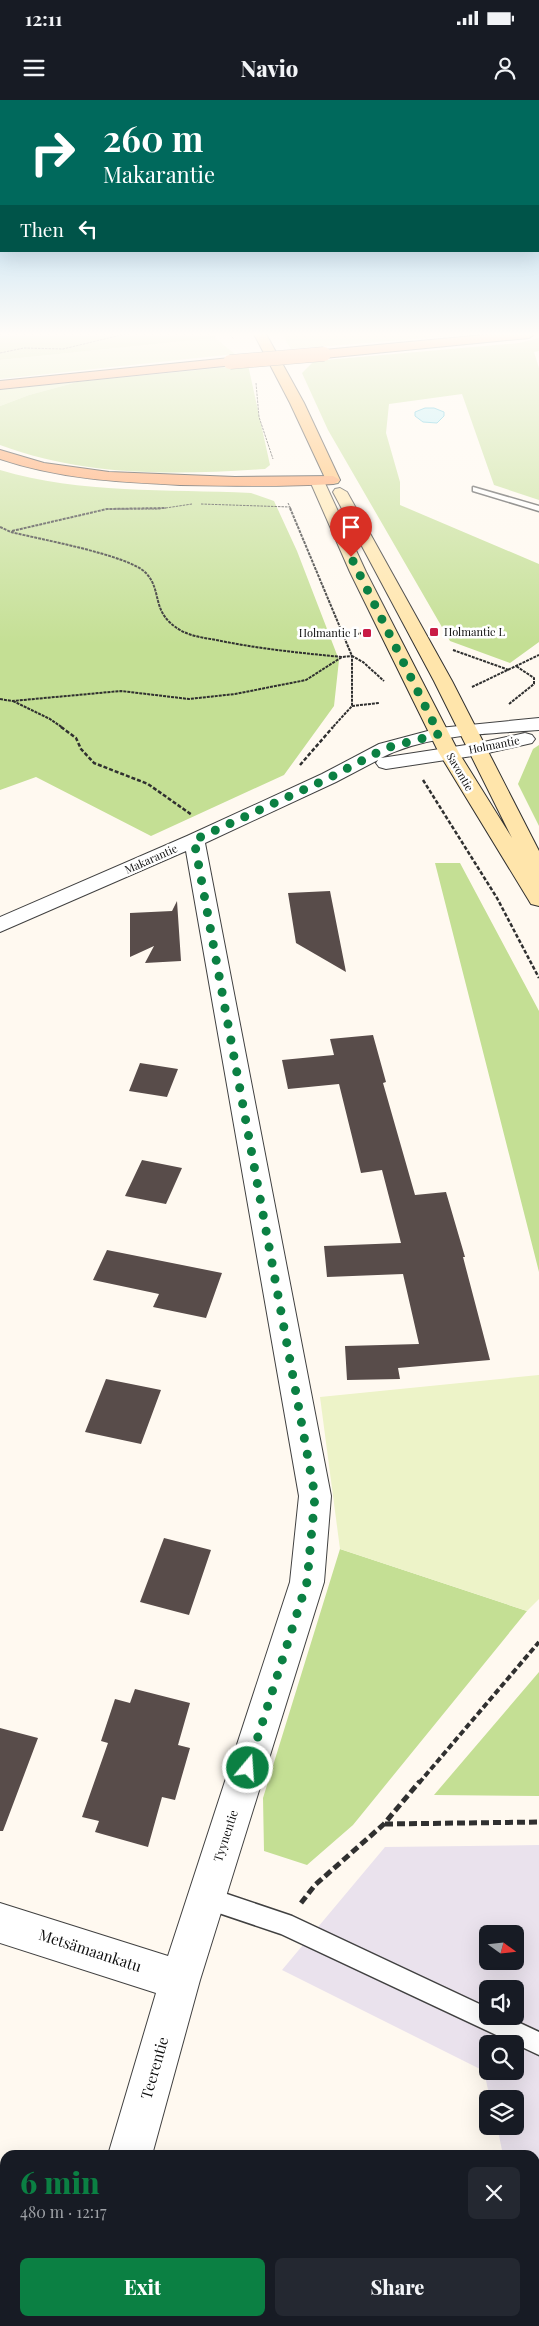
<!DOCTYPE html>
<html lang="en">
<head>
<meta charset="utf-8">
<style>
	body { margin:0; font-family:"Playfair Display",serif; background:#242831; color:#f1f3f6; height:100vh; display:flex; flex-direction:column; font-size:19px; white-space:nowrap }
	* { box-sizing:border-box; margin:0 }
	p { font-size:16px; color:#9ea1a6 }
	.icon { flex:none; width:28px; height:28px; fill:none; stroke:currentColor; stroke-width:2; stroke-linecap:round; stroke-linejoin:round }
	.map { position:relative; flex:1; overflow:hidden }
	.panel { position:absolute; left:0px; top:2050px; width:540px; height:176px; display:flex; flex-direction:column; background:#171b24; border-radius:15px 15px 0 0; box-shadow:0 5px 20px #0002 }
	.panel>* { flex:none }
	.guide { position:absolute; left:0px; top:0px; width:540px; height:152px; box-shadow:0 5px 20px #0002; background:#00695c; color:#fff; overflow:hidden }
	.needle { width:32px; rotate:105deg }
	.fabs { position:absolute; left:479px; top:1825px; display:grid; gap:10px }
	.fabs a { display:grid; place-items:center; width:45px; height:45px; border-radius:8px; background:#171b24; box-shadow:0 5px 20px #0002; font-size:25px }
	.pin { position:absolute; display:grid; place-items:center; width:42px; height:42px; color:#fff; margin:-51px -21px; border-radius:50% 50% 50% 0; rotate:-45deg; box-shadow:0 0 5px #0007 }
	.pin .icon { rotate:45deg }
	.me { position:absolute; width:55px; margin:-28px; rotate:18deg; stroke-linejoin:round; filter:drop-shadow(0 0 4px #0008) }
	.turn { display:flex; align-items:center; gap:18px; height:105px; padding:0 20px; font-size:22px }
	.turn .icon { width:65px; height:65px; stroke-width:2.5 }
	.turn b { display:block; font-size:35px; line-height:42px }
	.then { display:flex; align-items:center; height:48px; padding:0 20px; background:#0003; gap:10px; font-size:19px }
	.round { display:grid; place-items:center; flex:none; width:52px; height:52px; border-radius:8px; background:#242831 }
	.summary { display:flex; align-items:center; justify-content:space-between; height:85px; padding:0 20px }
	h1 { font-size:30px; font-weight:800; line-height:38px; color:#0b8043 }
	.action { display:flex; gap:10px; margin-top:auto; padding:10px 20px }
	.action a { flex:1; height:58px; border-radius:8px; background:#0b8043; color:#fff; font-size:20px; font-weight:800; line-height:58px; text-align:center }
	.action a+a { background:#242831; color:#f1f3f6 }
	.status { display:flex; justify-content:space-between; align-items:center; height:35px; padding:0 25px; background:#171b24; direction:ltr }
	.status svg { height:14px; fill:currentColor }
	header { display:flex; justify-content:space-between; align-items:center; height:65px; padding:0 20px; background:#171b24; font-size:22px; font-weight:800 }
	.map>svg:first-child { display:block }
	.industrial { fill:#eae2ed; fill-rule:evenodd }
	.green { fill:#ddedb6 }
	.forest { fill:#c4df94 }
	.pitch { fill:#edf3c8 }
	.water { fill:#b0edfa; stroke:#32b6d7 }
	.building { fill:#584c4a }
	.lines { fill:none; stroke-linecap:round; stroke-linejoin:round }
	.service-casing { stroke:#414141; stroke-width:3 }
	.minor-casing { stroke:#414141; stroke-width:2 }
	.secondary-casing { stroke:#303030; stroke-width:2 }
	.primary-casing { stroke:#1f1f1f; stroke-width:2 }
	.trunk-casing { stroke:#1f1f1f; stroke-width:2 }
	.path-far4 { stroke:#303030; stroke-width:1; stroke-dasharray:2.5 1; stroke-linecap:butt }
	.path-far3 { stroke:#303030; stroke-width:2; stroke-dasharray:3 1; stroke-linecap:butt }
	.path-far2 { stroke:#303030; stroke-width:2.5; stroke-dasharray:4 2; stroke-linecap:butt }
	.path-far1 { stroke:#303030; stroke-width:4; stroke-dasharray:6 3; stroke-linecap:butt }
	.path { stroke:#303030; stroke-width:5; stroke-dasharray:8 4; stroke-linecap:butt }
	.service { fill:#fff; fill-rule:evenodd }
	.minor { fill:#fff; fill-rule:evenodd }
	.secondary { fill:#ffe5ab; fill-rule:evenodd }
	.primary { fill:#ffb960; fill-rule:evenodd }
	.trunk { fill:#fe9a57; fill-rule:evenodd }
	.trunk-bridge-casing { stroke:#1f1f1f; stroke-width:15; stroke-linecap:butt }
	.trunk-bridge { stroke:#fe9a57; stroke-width:14 }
	.route { stroke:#0b8043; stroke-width:9; stroke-dasharray:0 16.2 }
	.poi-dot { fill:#c91c46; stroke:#fff; stroke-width:2 }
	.labels { text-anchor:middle; stroke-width:5; stroke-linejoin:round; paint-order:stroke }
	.far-poi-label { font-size:11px; fill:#0e0e0e; stroke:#fff; text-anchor:start }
	.far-street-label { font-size:11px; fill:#0e0e0e; stroke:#fff }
	.street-label { font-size:12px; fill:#0e0e0e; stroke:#fff }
	.near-street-label { font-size:15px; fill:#0e0e0e; stroke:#fff }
</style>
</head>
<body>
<div class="status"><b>12:11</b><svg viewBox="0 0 49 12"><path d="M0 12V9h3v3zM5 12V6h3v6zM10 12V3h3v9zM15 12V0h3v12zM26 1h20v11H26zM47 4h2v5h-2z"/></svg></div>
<header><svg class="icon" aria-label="menu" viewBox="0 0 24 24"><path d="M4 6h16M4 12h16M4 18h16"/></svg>Navio<svg class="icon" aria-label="person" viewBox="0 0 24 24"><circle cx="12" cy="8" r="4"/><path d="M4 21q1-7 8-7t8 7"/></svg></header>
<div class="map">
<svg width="539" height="2226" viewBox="0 0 539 2226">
	<rect width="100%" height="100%" fill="#fff9f0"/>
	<!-- industrial -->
	<path class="industrial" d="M539 1745V2209L535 2191V2055H503L497 2026H515V1999H490L484 1971 282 1870 385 1747ZM488 1834H515V1861H488ZM488 1889H515V1916H488ZM488 1944H515V1971H488Z"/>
	<!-- green -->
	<path class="green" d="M282 234H478L291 249Z
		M215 238 235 254 0 279V260Z
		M77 282 29 295 0 306V290Z"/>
	<!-- forest -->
	<path class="forest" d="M0 234H214L215 238 0 260Z
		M539 238V251L534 252 539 268V400L494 385 462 294 389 304 386 333 400 382V405L539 464V542L510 563 450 541 328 330 302 273 314 261 519 243Z
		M248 265 270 365 265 369C175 375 86 377 0 345V306L29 295 77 282Z
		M0 370C81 394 167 389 251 393L274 401 297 451 339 560 334 606 284 675 151 736 36 677 0 690Z
		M539 645V726L518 684 533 649Z
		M435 763H460L539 911V1172Z
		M340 1449 527 1511 353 1725 307 1765 264 1751 263 1698Z
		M539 1572V1696L434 1695Z"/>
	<!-- pitch -->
	<path class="pitch" d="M539 1275V1499L527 1511 340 1449 320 1297Z"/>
	<!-- water -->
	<path class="water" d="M425 308H434L444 312V316L437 323 423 322 415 316V312Z"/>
	<!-- building -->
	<path class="building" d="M330 791 346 872 296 843 288 793Z
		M177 801 181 861 145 863 154 846 130 857V813L172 811Z
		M373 935 386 982 383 983 415 1095 446 1092 465 1157H463L490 1260 398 1268 400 1279 347 1280 345 1246 419 1244 403 1174 327 1177 324 1146 401 1143 382 1070 361 1073 339 984 288 989 282 960 334 955 330 939Z
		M140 963 178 969 167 997 129 991Z
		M142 1060 182 1068 166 1104 125 1096Z
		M107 1150 222 1173 206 1218 153 1207 159 1194 93 1180Z
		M106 1279 161 1290 141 1344 85 1332Z
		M164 1438 211 1450 189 1515 140 1502Z
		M135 1589 190 1603 178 1645 190 1648 175 1700 162 1697 148 1747 95 1732 99 1721 82 1717 108 1643 101 1641 115 1599 130 1603Z
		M0 1628 38 1638 3 1731H0Z"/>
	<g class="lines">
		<defs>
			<path id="service" d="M473 387 539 406V411L473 391Z
				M206 1787 292 1816 488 1908V1916H505L539 1932V1955L281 1834 198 1806 195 1798 198 1790Z"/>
			<path id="minor" d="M539 618V630C487 634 428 634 381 658L479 643 525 633 532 635 535 639 532 643 479 655 386 669 379 667 376 663 378 660 336 682 205 743 331 1396 324 1482 200 1880 152 2055H108L156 1893 0 1843V1803L168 1856 290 1482 299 1396 186 751 0 832V817L187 736 322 674 379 644 439 628Z
				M61 2221H107L108 2226H60Z"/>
			<path id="secondary" d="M317 377 324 381 366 472 459 653 512 738 434 581 333 392 335 389 340 388 347 392 452 581 539 751V806L531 804 528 799 439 653 350 472 310 381Z"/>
			<path id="primary" d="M254 234H266L304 303 340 380 338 383 333 384 326 380 290 303Z"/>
			<path id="trunk" d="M495 234H535L529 238 324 258 318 254 324 250Z
				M230 258 236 262 234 265 0 289V281Z
				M0 350 44 363 109 372 235 377 333 376 340 380 333 384C282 387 231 386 180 385 119 382 59 379 0 359Z"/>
		</defs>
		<!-- service casing -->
		<use href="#service" class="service-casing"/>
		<!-- minor casing -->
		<use href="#minor" class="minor-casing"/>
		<!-- secondary casing -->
		<use href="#secondary" class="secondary-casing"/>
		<!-- primary casing -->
		<use href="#primary" class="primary-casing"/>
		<!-- trunk casing -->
		<use href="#trunk" class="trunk-casing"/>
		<!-- path-far4 -->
		<path class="path-far4" d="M229 234 234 239
			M0 253 24 248 63 249 125 234
			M256 283 259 317 273 359
			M288 403 291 409
			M201 404 290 407
			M106 409H159L192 404"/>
		<!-- path-far3 -->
		<path class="path-far3" d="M290 408 352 556 363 562 384 581
			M0 427 11 432C38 439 129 455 146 473 163 491 150 512 180 530 192 537 207 538 221 541 261 549 301 553 342 557L352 556V606L332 628
			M12 431 107 409 166 408
			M344 536 363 533
			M453 550 509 570
			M472 587 539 555
			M0 599 12 601 121 591 189 599 235 594 306 580 342 557
			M13 601 50 619 63 628
			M509 604 534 584V578L516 566
			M352 606 379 603"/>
		<!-- path-far2 -->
		<path class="path-far2" d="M61 627 76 638 81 649 94 663 148 684 192 715
			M300 665 333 627
			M423 680 497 798 539 878"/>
		<!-- path-far1 -->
		<path class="path-far1" d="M419 1683 539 1542"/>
		<!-- path -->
		<path class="path" d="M385 1724 539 1722
			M301 1803 315 1785 384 1724 420 1681"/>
		<!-- service -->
		<use href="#service" class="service"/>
		<!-- minor -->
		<use href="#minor" class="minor"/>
		<!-- secondary -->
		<use href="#secondary" class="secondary"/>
		<!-- primary -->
		<use href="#primary" class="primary"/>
		<!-- trunk -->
		<use href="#trunk" class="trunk"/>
		<defs>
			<path id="trunk-bridge" d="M230 262 324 254"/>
		</defs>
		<!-- trunk-bridge casing -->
		<use href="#trunk-bridge" class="trunk-bridge-casing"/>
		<!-- trunk-bridge -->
		<use href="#trunk-bridge" class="trunk-bridge"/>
	</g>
	<!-- sky -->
	<linearGradient id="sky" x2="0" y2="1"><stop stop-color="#91cbef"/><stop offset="0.43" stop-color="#fffcf8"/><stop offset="1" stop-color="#fffcf8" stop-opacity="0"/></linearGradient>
	<rect width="539" height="545" fill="url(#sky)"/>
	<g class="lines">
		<!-- route -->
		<path class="route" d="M248 1668 307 1482 315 1396 194 740 329 678 386 648 439 634 351 457"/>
	</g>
	<!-- markers -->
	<g class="poi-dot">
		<rect x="429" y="527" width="10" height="10" rx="2.5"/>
		<rect x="362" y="528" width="10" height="10" rx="2.5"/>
	</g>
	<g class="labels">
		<!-- far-poi labels -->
		<g class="far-poi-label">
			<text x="444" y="536">Holmantie L</text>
			<text x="357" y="537" text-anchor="end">Holmantie I</text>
		</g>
		<!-- far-street labels -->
		<g class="far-street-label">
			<text transform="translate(494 645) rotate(-11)" y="4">Holmantie</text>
			<text transform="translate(460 672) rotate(60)" y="4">Savontie</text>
			<text transform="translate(151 759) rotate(-24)" y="4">Makarantie</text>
		</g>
		<!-- street labels -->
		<g class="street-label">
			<text transform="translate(226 1736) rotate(-72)" y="4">Tyynentie</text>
		</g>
		<!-- near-street labels -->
		<g class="near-street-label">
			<text transform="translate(90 1851) rotate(18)" y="5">Metsämaankatu</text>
			<text transform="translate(155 1968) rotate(-74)" y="5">Teerentie</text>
		</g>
	</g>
</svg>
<div class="fabs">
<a><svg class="needle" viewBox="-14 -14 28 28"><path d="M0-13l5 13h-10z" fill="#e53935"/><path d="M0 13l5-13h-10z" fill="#9ea1a6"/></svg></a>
<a><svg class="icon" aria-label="sound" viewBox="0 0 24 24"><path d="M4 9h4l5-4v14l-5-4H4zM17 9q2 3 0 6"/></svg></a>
<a><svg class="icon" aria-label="search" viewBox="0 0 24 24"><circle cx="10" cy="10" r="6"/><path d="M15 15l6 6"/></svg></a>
<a><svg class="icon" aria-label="layers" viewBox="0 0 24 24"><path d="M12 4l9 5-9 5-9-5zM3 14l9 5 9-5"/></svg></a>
</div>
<div class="pin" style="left:351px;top:457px;background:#d93025"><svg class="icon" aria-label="arrive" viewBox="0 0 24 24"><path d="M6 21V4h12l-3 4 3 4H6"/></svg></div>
<svg class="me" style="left:248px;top:1668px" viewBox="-20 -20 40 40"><circle r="17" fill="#0b8043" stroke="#fff" stroke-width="3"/><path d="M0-11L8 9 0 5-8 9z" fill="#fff"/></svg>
<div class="guide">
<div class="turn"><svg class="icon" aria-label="right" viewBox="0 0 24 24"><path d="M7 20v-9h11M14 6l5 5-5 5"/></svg><div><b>260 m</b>Makarantie</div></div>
<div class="then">Then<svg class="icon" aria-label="left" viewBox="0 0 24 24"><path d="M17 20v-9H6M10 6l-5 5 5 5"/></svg></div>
</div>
<section class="panel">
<div class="summary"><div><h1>6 min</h1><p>480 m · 12:17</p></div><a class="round"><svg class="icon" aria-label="close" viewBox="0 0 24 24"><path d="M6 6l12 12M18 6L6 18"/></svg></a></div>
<div class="action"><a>Exit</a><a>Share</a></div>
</section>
</div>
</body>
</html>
